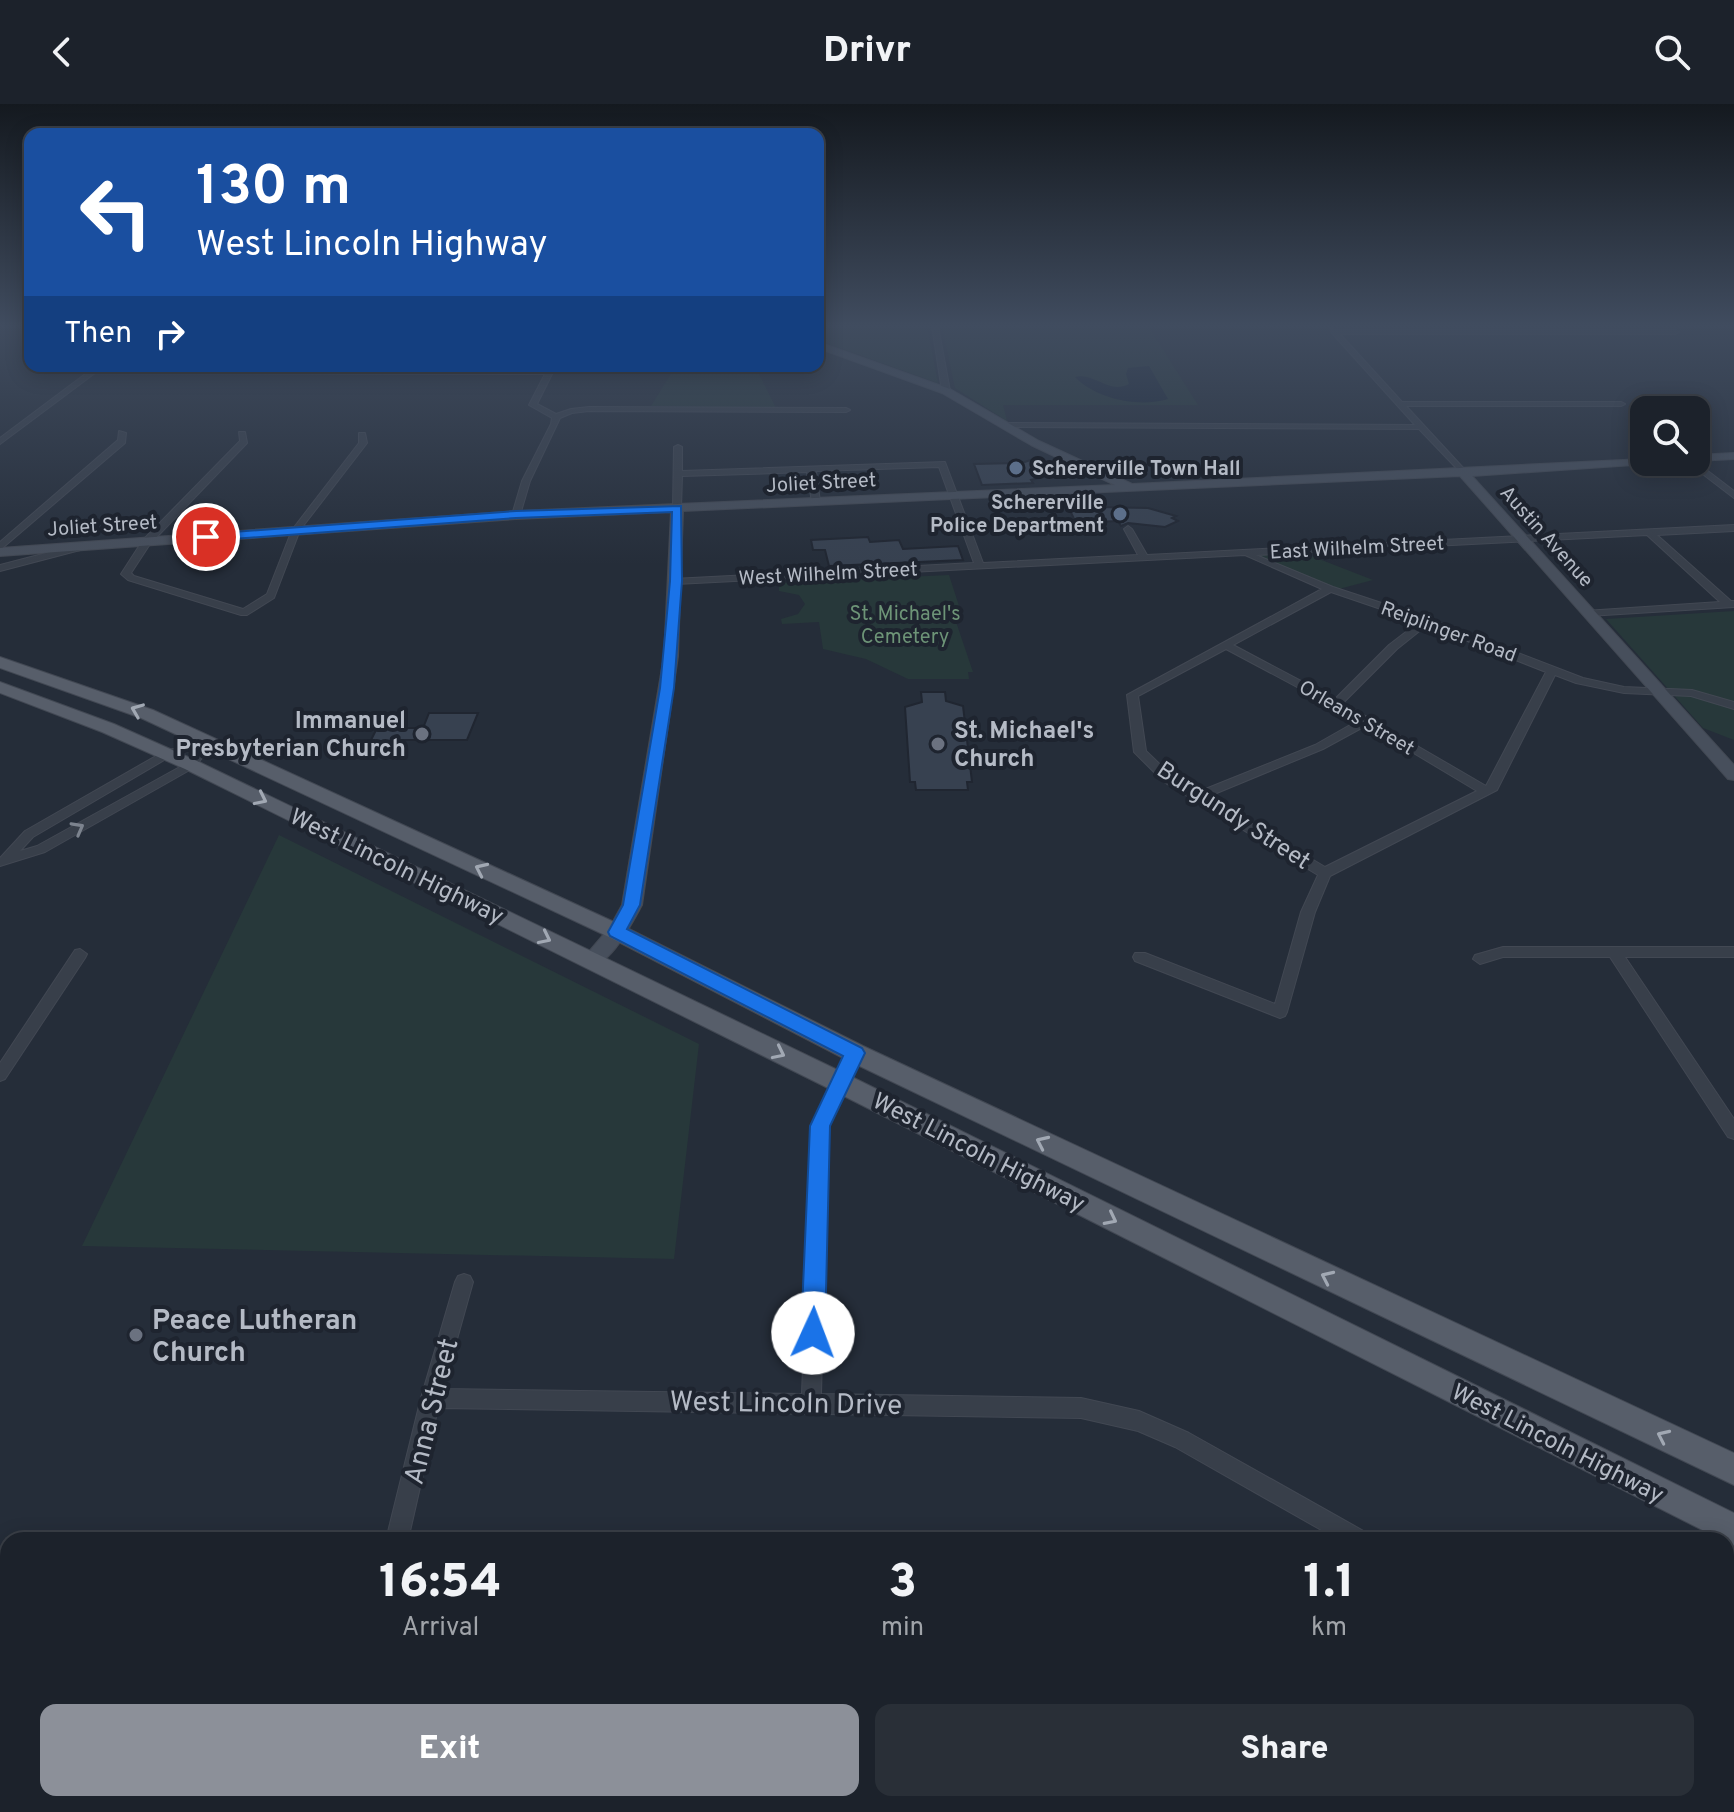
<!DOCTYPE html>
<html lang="en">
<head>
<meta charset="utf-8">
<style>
	body { margin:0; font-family:Overpass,sans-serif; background:#292f37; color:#f1f3f6; height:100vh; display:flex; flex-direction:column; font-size:30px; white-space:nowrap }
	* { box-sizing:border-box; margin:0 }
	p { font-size:26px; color:#a0a4a9 }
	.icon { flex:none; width:44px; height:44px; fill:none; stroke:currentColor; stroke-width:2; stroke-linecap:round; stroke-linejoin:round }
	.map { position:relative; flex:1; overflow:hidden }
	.details { position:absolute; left:0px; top:1428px; width:1734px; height:280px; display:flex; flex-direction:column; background:#1c222b; border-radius:24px 24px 0 0; box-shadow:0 4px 20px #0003,0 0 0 2px #3a3f47 }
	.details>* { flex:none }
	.guide { position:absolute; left:24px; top:24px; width:800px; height:244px; border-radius:16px; box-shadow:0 4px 20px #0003,0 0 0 2px #3a3f47; background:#1a4fa0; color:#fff; overflow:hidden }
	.controls { position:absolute; left:1630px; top:292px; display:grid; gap:16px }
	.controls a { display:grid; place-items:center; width:80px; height:80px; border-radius:16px; background:#1c222b; box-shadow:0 4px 20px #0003,0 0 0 2px #3a3f47; font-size:40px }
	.pin { position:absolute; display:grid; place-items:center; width:68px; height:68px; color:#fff; margin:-34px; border:4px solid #fff; border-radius:50%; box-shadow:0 2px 8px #0007 }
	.me { position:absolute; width:88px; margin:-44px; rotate:2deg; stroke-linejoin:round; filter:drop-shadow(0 0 6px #0008) }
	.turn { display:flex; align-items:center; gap:28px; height:168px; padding:0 40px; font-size:36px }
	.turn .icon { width:104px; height:104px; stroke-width:2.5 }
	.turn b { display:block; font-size:56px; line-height:68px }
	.then { display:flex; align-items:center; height:76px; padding:0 40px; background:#0003; gap:16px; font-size:30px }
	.eta { display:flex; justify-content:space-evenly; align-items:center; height:136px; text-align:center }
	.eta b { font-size:48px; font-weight:800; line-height:56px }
	.cta { display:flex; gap:16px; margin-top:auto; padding:16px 40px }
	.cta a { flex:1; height:92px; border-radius:16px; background:#8c9099; color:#fff; font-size:32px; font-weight:800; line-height:92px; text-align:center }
	.cta a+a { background:#292f37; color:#f1f3f6 }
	header { display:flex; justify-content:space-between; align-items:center; height:104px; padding:0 40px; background:#1c222b; font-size:36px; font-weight:800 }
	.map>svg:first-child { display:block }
	.green { fill:#27383a }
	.water { fill:#192536 }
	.building { fill:#374150; stroke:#202631; stroke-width:2 }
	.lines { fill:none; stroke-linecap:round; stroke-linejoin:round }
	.street-casing { stroke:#424853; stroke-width:2 }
	.secondary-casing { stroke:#424853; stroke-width:2 }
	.primary-casing { stroke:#424853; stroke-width:2 }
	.street { fill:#383f4a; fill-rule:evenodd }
	.secondary { fill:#474f5c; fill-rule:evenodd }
	.primary { fill:#575e6a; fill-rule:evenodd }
	.oneway { stroke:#a1a8b3 }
	.oneway2 { stroke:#7c838e }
	.route { fill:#1a73e8; stroke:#114b97; stroke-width:2 }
	.service-dot { fill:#5c6f8a; stroke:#1e242f; stroke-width:3 }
	.worship-dot { fill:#6b7280; stroke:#1e242f; stroke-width:3 }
	.labels { text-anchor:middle; stroke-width:8; stroke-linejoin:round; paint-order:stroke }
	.far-poi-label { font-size:20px; font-weight:bold; fill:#b4bac5; stroke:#1e242f; text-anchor:start }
	.far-street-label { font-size:20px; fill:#b4bac5; stroke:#1e242f }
	.far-park-label { font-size:20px; fill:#6d9477; stroke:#1e242f }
	.poi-label { font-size:24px; font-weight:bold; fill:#b4bac5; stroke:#1e242f; text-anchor:end }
	.street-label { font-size:24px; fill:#b4bac5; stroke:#1e242f }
	.near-poi-label { font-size:28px; font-weight:bold; fill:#b4bac5; stroke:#1e242f; text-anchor:start }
	.near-street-label { font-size:28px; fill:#b4bac5; stroke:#1e242f }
</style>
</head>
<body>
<header><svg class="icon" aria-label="back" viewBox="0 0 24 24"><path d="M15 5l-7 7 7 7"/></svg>Drivr<svg class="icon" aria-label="search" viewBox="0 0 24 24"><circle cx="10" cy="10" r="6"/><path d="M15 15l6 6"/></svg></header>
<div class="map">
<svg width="1734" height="1708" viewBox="0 0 1734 1708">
	<rect width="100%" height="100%" fill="#252d39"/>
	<!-- green -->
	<path class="green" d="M818 222H927L938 279 818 236Z
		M942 222H1148L1198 301H1003L1007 317 955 284Z
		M668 262H755L777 306 651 302 674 265Z
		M1296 446 1373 476 1335 486 1243 449Z
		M949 471 960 505 952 506 973 568H968L969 575H908L866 555 823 545 819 518 782 520 781 515 798 510 805 500 799 491 779 487V479Z
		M1734 507V636L1703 624 1606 515Z
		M279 731 699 940 674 1155 82 1142Z"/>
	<!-- water -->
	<path class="water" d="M1149 262 1168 295C1139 304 1096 295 1075 273 1095 268 1108 291 1129 280L1126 270 1128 264Z"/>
	<!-- building -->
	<path class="building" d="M1036 354 1064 368 1031 376 1033 379 982 381 974 360 1022 359Z
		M1087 393 1094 396 1098 403 1148 404 1176 412 1172 414 1178 417 1165 423 1128 419 1121 422 1118 417 1076 419 1064 394Z
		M868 433 870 438 899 436 903 445 958 442 963 456 829 462 825 446H813L811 436Z
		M921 588H945L946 597 963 602 972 678H967L968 686H916L915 678H910L905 603 922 598Z
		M429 609H478L467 636H393L386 652H363L377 624H423Z"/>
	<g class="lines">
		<defs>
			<path id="street" d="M932 222H938L950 287 946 289 942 287Z
				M1330 224 1336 226H1676L1679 228 1676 230H1340L1402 298H1621L1625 300 1621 302H1406L1466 367 1467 369 1463 371 1419 325 1005 323 1001 321 1005 319 1415 321 1332 229Z
				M96 262H103L100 265 548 266 550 262H556L537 300 556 310 571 305 589 303 846 304 850 306 846 308 589 307 572 309 560 314 530 377 520 411 516 414 512 411 522 377 551 320 552 314 529 301 545 270 95 269 0 340V334Z
				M119 327 126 329 125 339 0 446V438L118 336Z
				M239 328H245L247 339 150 440 131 469 134 472 243 505 267 490 292 426 359 339V329H365L367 339 300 426 274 494 247 511H241L128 476 121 470 143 436 240 337Z
				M678 341 682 343V367L945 358 983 459 1138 451 1124 425 1128 422 1132 425 1147 451 1734 421V427L1657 431 1731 497H1734V503L1588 512 1583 509 1585 507 1720 498 1647 431 1256 451 1333 483 1430 515 1583 574 1624 583 1692 586 1734 598V605L1691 592 1624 589 1576 579 1555 571 1497 686 1330 772 1315 808 1287 908 1285 912 1280 914 1135 857 1133 853 1135 849H1145L1275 900 1301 808 1318 771 1164 678 1134 648 1127 591 1322 485 1245 451 676 480 673 479V475L974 459 939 363 816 367 820 398 816 401 812 398 807 368 682 372 681 404 677 407 673 404 674 343ZM1331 488 1419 518 1389 541 1335 595 1233 541ZM1427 521 1546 568 1486 682 1343 599 1397 545ZM1226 545 1359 616 1315 641 1198 688 1172 672 1146 647 1138 592ZM1367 621 1477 687 1325 763 1207 693 1323 645Z
				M1687 358H1696L1734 387V394Z
				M81 440 86 443 84 445 0 467V461Z
				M208 635 214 638 195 663 45 748 0 762V754L25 727 163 648ZM197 645 187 659 37 742 20 747 33 733 171 652Z
				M1503 843H1734V853H1625L1734 1015V1035L1728 1033 1610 853H1503L1480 860 1473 855 1475 851Z
				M80 845 87 850 85 854 5 975 0 977V959L75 846Z
				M855 943 860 945 863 949 828 1022 821 1290 1081 1294 1139 1307 1189 1329 1367 1429 1371 1436H1339L1175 1343 1138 1327 1081 1314 438 1304 408 1436H386L421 1294 455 1178 458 1172 464 1170 470 1172 473 1178 443 1285 802 1290 812 1022 850 945Z
				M1726 1629 1734 1633V1657L1726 1653Z
				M300 1700H324L321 1708H297Z"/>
			<path id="secondary" d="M818 238 950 285 1039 337 1132 380 1644 355V358H1650L1648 360 1472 372 1734 661V676L1728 675 1460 372 683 407 678 552 642 801C632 819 607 869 584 862L581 857 610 823 622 801 664 552 671 408 516 415 0 452V444L516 407 1115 381 1031 341 942 289 818 244Z
				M1734 349V355L1696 357V351Z"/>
			<path id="primary" d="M0 553 153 606 625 823 863 942 1734 1349V1381L847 956 609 833 141 614 0 564Z
				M0 578 114 620 197 657 850 972 1734 1409V1442L832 986 185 665 102 628 0 589Z"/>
		</defs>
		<!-- street casing -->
		<use href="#street" class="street-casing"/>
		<!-- secondary casing -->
		<use href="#secondary" class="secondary-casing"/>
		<!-- primary casing -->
		<use href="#primary" class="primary-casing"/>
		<!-- street -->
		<use href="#street" class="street"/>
		<!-- secondary -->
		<use href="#secondary" class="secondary"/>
		<!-- primary -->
		<use href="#primary" class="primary"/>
	</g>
	<!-- one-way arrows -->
	<defs><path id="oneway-chevron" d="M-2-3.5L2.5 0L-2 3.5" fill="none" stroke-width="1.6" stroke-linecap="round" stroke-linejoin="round" transform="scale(2)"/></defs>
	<g class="oneway">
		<use href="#oneway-chevron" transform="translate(137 606) rotate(-158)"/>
		<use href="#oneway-chevron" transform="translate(261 695) rotate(26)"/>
		<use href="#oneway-chevron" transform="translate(481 765) rotate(-155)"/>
		<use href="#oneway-chevron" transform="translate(545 834) rotate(26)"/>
		<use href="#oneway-chevron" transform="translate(779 949) rotate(26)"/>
		<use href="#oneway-chevron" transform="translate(1042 1038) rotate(-155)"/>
		<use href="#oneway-chevron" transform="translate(1111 1115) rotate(27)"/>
		<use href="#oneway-chevron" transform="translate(1327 1173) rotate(-155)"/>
		<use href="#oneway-chevron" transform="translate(1663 1332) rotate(-155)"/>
	</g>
	<use class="oneway2" href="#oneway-chevron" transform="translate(78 724) rotate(-29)"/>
	<!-- sky -->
	<linearGradient id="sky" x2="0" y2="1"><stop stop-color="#14191f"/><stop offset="0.48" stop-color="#404c5f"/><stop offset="1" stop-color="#404c5f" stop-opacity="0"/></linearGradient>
	<rect width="1734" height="461" fill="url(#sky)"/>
	<!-- route -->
	<path class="route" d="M681 402 682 477 674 584 640 801 627 825 862 944 865 949 830 1022 825 1229 822 1237 813 1240 805 1237 801 1229 810 1022 843 952 610 832 608 828 623 801 660 584 670 477 672 408 516 414 206 437 200 433 206 430 516 407Z"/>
	<!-- markers -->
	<g class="service-dot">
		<circle cx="1016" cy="364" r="8"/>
		<circle cx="1120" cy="410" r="8"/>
	</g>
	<g class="worship-dot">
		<circle cx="422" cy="630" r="8"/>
		<circle cx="938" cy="640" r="8"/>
		<circle cx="136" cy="1231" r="8"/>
	</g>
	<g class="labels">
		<!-- far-poi labels -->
		<g class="far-poi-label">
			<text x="1032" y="371">Schererville Town Hall</text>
			<text x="1104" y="405" text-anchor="end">Schererville<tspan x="1104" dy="23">Police Department</tspan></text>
		</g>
		<!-- far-street labels -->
		<g class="far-street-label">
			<text transform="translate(821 378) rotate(-3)" y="7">Joliet Street</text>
			<text transform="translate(102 421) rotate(-4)" y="7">Joliet Street</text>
			<text transform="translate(1547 432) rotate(48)" y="7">Austin Avenue</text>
			<text transform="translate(1357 443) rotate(-3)" y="7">East Wilhelm Street</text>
			<text transform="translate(828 469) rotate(-3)" y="7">West Wilhelm Street</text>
			<text transform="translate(1449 527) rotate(20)" y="7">Reiplinger Road</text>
			<text transform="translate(1357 613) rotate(30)" y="7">Orleans Street</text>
		</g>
		<!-- far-park labels -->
		<g class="far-park-label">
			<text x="905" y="516">St. Michael's<tspan x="905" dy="23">Cemetery</tspan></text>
		</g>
		<!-- poi labels -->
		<g class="poi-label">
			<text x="406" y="624">Immanuel<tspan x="406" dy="28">Presbyterian Church</tspan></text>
			<text x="954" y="634" text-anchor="start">St. Michael's<tspan x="954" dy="28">Church</tspan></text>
		</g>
		<!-- street labels -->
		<g class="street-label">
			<text transform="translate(1234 711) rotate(33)" y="8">Burgundy Street</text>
			<text transform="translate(397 762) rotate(26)" y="8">West Lincoln Highway</text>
			<text transform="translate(979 1048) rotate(27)" y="8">West Lincoln Highway</text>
			<text transform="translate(1558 1339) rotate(27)" y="8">West Lincoln Highway</text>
		</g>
		<!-- near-poi labels -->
		<g class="near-poi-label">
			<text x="152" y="1225">Peace Lutheran<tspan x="152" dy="32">Church</tspan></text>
		</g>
		<!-- near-street labels -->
		<g class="near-street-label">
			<text transform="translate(786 1298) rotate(1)" y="10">West Lincoln Drive</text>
			<text transform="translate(430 1307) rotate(-76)" y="10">Anna Street</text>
		</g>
	</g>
</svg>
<div class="controls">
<a><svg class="icon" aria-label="search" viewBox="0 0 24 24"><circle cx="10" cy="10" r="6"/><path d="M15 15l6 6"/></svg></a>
</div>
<div class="pin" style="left:206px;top:433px;background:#d93025"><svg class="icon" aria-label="arrive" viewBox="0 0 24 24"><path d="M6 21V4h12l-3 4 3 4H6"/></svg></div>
<svg class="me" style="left:813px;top:1229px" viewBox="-20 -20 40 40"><circle r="19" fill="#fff"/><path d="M0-13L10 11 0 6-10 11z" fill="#1a73e8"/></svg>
<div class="guide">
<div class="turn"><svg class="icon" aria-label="left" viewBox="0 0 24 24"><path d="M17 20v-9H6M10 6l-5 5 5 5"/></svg><div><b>130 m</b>West Lincoln Highway</div></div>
<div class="then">Then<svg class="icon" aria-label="right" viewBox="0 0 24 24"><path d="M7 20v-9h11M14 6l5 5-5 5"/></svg></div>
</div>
<section class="details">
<div class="eta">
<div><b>16:54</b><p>Arrival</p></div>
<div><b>3</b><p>min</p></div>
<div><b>1.1</b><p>km</p></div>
</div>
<div class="cta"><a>Exit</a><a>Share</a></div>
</section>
</div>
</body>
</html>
